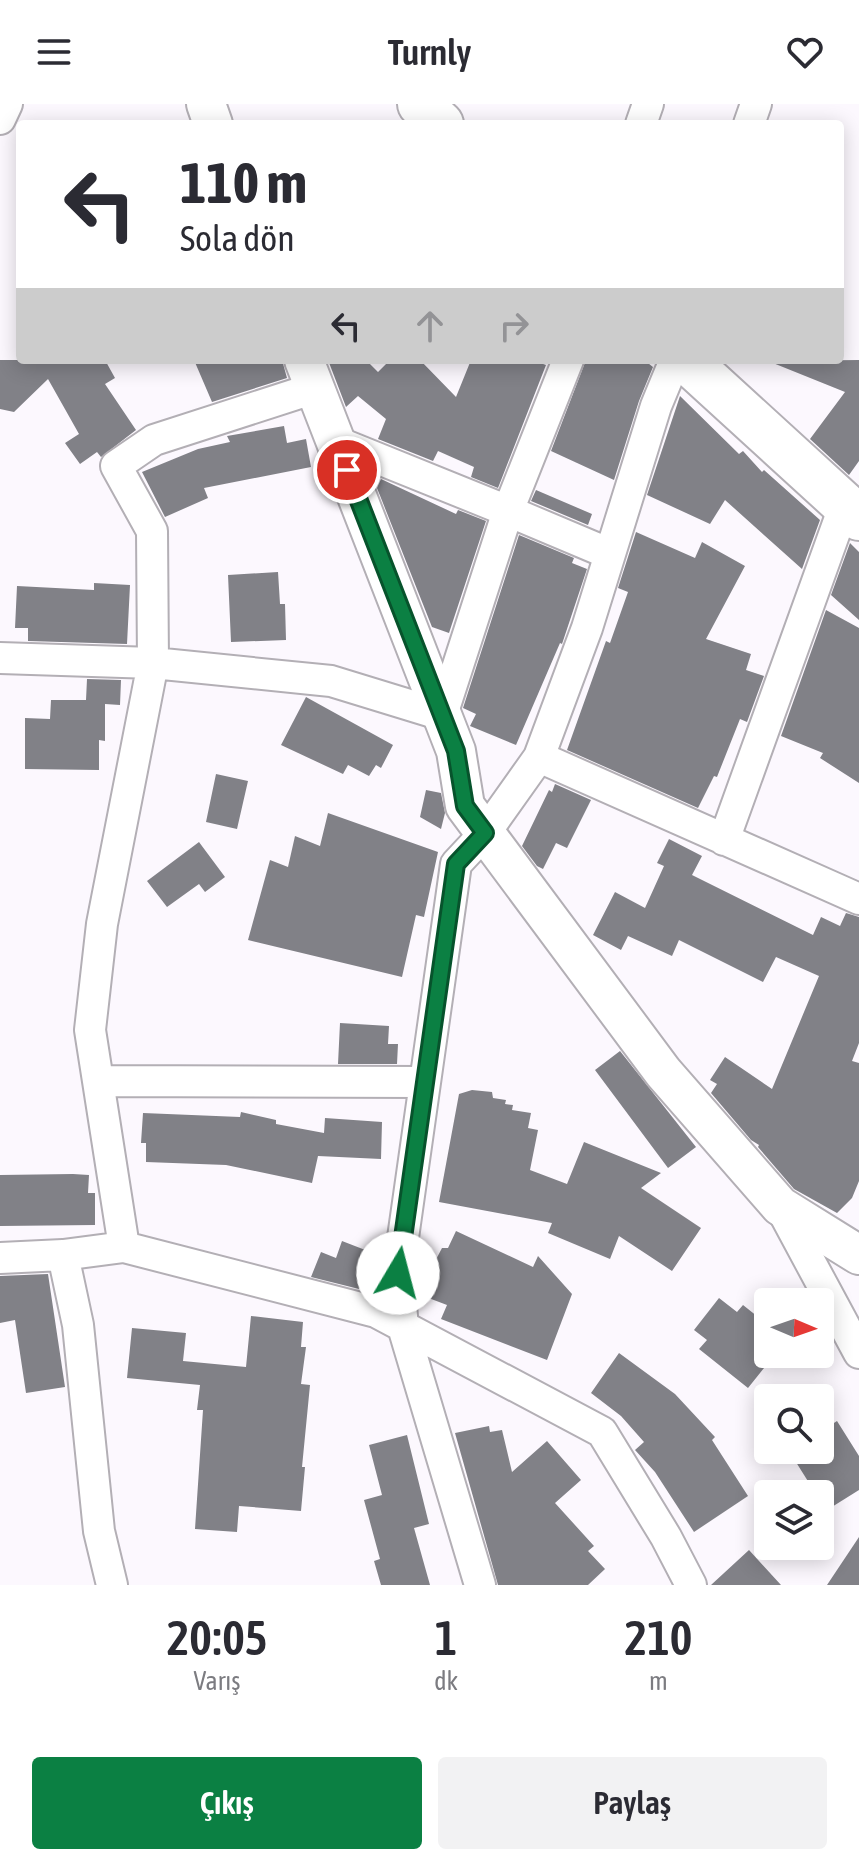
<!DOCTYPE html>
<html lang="tr">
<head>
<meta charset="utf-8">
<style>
	body { margin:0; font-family:"Asap Condensed",sans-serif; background:#f2f2f3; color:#2b2b33; height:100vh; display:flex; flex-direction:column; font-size:30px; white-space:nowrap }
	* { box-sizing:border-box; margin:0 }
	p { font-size:26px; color:#7c7c81 }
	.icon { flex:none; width:44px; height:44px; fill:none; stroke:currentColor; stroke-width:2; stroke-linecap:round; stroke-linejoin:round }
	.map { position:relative; height:1481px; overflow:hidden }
	.panel { display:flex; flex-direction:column; background:#fff; flex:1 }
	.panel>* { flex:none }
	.hud { position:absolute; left:16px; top:16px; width:828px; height:244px; border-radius:8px; box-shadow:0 4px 20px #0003; background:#fff; color:#2b2b33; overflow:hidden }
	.needle { width:52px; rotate:92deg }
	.buttons { position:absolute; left:754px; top:1184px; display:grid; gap:16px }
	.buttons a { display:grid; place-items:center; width:80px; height:80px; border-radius:8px; background:#fff; box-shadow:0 4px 20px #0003; font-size:40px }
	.pin { position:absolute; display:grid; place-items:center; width:68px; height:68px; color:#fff; margin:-34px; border:4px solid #fff; border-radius:50%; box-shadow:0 2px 8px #0007 }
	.me { position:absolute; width:88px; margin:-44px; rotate:8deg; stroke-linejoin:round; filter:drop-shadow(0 0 6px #0008) }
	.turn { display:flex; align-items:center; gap:28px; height:168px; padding:0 32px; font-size:36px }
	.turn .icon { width:104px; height:104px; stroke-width:2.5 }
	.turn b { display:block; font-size:56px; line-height:68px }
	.lanes { display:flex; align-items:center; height:76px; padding:0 32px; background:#0003; justify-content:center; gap:40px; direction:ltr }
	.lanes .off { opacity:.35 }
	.eta { display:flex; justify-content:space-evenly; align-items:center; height:136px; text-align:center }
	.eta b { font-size:48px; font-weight:600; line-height:56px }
	.action { display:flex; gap:16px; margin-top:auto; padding:16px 32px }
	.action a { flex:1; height:92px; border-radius:8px; background:#0b8043; color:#fff; font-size:32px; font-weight:600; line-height:92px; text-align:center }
	.action a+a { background:#f2f2f3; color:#2b2b33 }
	header { display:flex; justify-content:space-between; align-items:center; height:104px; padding:0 32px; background:#fff; font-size:36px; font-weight:600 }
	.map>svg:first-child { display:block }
	.building { fill:#818187 }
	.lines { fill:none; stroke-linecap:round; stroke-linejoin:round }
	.minor-casing { stroke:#b3afb5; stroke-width:34 }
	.tertiary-casing { stroke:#b3afb5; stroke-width:42 }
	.secondary-casing { stroke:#b3afb5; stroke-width:48 }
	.minor { stroke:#fff; stroke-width:30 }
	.tertiary { stroke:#fff; stroke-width:38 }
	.secondary { stroke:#fff; stroke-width:44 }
	.route-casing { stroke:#07532c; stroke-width:20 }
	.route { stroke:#0b8043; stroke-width:14 }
</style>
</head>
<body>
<header><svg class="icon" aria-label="menu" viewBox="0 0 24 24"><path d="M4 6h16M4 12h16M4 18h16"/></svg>Turnly<svg class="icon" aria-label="heart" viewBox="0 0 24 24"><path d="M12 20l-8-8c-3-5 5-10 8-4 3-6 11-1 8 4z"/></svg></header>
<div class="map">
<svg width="859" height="1481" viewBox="0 0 859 1481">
	<rect width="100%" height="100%" fill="#fcf8fe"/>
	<!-- building -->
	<path class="building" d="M0 256H105L115 274 105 280 136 326 101 353 97 348 80 360 65 339 79 330 48 275 14 308 0 305Z
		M194 256H282L287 274 212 298Z
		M328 256H366L378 268 390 256H420L456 293 471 256H532L546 261 498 384 471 373 474 363 438 347 433 357 378 335 386 315 358 292 346 303Z
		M586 256H644L653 263 639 297 614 376 551 347Z
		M859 256V357L849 371 810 335 845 288 768 257Z
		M680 292 739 350 743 347 762 368 764 366 820 416 802 465 725 396 710 420 647 391Z
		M284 322 287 339 306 335 311 363 204 384 208 394 165 413 142 368 198 345 230 338 227 332Z
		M381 375 456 410 458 406 486 417 449 529 432 523 377 384Z
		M536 386 592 410 588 421 531 397Z
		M636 428 695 454 702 438 745 462 706 535 751 550 746 566 764 572 747 618 740 615 717 673 714 672 698 704 567 646 606 537 610 539 628 488 618 484Z
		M519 431 574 454 572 459 587 465 562 540 560 539 516 641 470 622 476 610 463 604Z
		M850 439 859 448V516L831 491Z
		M278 468 280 500H285L286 536 231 538 228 471Z
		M94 479 130 481 127 540 28 537V524H15L17 482 94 486Z
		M826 506 859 524V679L820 654 823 649 781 632Z
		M87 575 121 576 120 601 105 600V637L99 636V666L25 665V614L50 615 51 596H86Z
		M306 593 393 641 381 664 376 661 369 672 348 661 343 670 281 641Z
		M216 670 248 677 237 725 206 718Z
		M555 680 591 696 567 744 556 739 543 765 537 762 522 742 549 686 552 688Z
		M426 686 441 689 445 709 441 725 420 713Z
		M328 709 438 748 424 813 416 811 402 873 248 836 270 756 288 763 295 732 320 742Z
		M669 735 702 752 692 771 813 831 821 813 840 822 846 809 859 813V939L852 957 859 959V1077L852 1094 837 1109 794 1085 758 1043 759 1041 751 1036 711 989 717 980 710 976 725 953 772 985 819 872 776 853 763 878 679 836 672 852 628 832 621 846 593 831 615 788 645 804 664 762 657 759Z
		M199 738 225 773 205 788 199 780 167 803 147 777Z
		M340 919 389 922 388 940H398L397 960H338Z
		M620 947 696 1043 668 1064 595 966Z
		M472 986 492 988 493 994 506 996 505 1000 513 1001 512 1006 531 1009 528 1024 538 1026 530 1066 567 1080 584 1038 661 1069 641 1084 701 1124 672 1167 619 1132 610 1155 548 1129 552 1119 439 1098 459 990Z
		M241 1008 276 1016V1020L324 1029 325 1014 382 1018 381 1055 318 1052 312 1079 226 1061 146 1058V1039H141L143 1009 240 1013Z
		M73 1070 89 1071 88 1089H95V1121L0 1122V1071Z
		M456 1127 533 1163 538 1152 572 1190 547 1256 441 1215 447 1201 418 1190 442 1144H448Z
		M342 1137 373 1149 359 1185 311 1173 321 1148 336 1154Z
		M48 1170 65 1283 26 1289 15 1216 0 1219V1172Z
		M719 1194 737 1208 743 1201 768 1221V1259L748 1284 699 1245 707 1236 694 1226Z
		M251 1212 303 1218 301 1243H306L301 1280 310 1281 302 1363H305L301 1407 239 1402 237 1428 195 1425 203 1306H197L200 1281 127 1274 132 1224 186 1229 183 1257 246 1263Z
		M619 1249 675 1290 715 1333 712 1336 748 1392 694 1428 655 1368 635 1346 644 1338 621 1312 591 1289Z
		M837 1317 859 1352V1386L827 1406 820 1396V1390H816L794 1355 809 1346H820V1328Z
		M489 1322 490 1328 502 1326 512 1368 547 1337 581 1376 555 1399 594 1442 588 1447 605 1465 588 1481H498L455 1329Z
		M407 1331 429 1420 414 1424 430 1481H381L374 1457 380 1455 364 1396 382 1391 369 1341Z
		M859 1433V1481H827Z
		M749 1446 781 1481H711Z"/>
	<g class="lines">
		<defs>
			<path id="minor" d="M0 15 7 0
				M641 20 648 0
				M749 20 756 0
				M337 338 508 407 610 450
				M0 554 153 559 331 577 442 611 508 407 568 256
				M539 653 859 795
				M724 736 845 400
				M98 977 424 978
				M780 1102 859 1249
				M124 1143 90 926 102 820 153 559 152 427 116 362 154 336 315 284
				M63 1151 78 1221 99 1427 112 1481
				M0 1154 63 1151 124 1143 376 1208 602 1328 666 1433 691 1481
				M480 1481 403 1223 398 1169 456 760 485 729 539 653 587 524 656 302 675 256"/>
			<path id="tertiary" d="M206 0 213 20
				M304 256 456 647 465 702 663 968 780 1102 859 1151"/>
			<path id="secondary" d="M420 0 441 20
				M686 256 859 414"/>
		</defs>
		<!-- minor casing -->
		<use href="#minor" class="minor-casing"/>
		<!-- tertiary casing -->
		<use href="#tertiary" class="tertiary-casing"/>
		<!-- secondary casing -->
		<use href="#secondary" class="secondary-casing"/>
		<!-- minor -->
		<use href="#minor" class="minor"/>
		<!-- tertiary -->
		<use href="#tertiary" class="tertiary"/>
		<!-- secondary -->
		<use href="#secondary" class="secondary"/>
	</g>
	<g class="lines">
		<defs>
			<path id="route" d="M347 366 456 647 465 702 485 729 456 760 398 1169"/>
		</defs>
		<!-- route casing -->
		<use href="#route" class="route-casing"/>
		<!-- route -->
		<use href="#route" class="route"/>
	</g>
</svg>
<div class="buttons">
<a><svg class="needle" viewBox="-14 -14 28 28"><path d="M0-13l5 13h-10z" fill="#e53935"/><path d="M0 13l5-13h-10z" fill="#7c7c81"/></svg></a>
<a><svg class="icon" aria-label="search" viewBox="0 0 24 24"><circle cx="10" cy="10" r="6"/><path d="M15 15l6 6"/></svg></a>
<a><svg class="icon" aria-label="layers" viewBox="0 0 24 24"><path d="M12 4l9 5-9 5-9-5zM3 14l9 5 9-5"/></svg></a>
</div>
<div class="pin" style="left:347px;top:366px;background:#d93025"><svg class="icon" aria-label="arrive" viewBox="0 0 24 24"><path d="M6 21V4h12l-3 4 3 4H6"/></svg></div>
<svg class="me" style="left:398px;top:1169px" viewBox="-20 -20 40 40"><circle r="19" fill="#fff"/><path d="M0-13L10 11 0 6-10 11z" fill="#0b8043"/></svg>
<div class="hud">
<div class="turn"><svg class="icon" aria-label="left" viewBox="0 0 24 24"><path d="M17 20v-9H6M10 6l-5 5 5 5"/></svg><div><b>110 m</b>Sola dön</div></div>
<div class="lanes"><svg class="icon" aria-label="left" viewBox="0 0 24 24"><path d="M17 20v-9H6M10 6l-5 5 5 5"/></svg><svg class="icon off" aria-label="ahead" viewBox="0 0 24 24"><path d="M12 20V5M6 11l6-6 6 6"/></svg><svg class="icon off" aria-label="right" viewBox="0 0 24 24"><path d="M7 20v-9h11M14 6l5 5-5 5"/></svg></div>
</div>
</div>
<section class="panel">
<div class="eta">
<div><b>20:05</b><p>Varış</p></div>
<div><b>1</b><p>dk</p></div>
<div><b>210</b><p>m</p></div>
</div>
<div class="action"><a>Çıkış</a><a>Paylaş</a></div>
</section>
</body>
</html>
